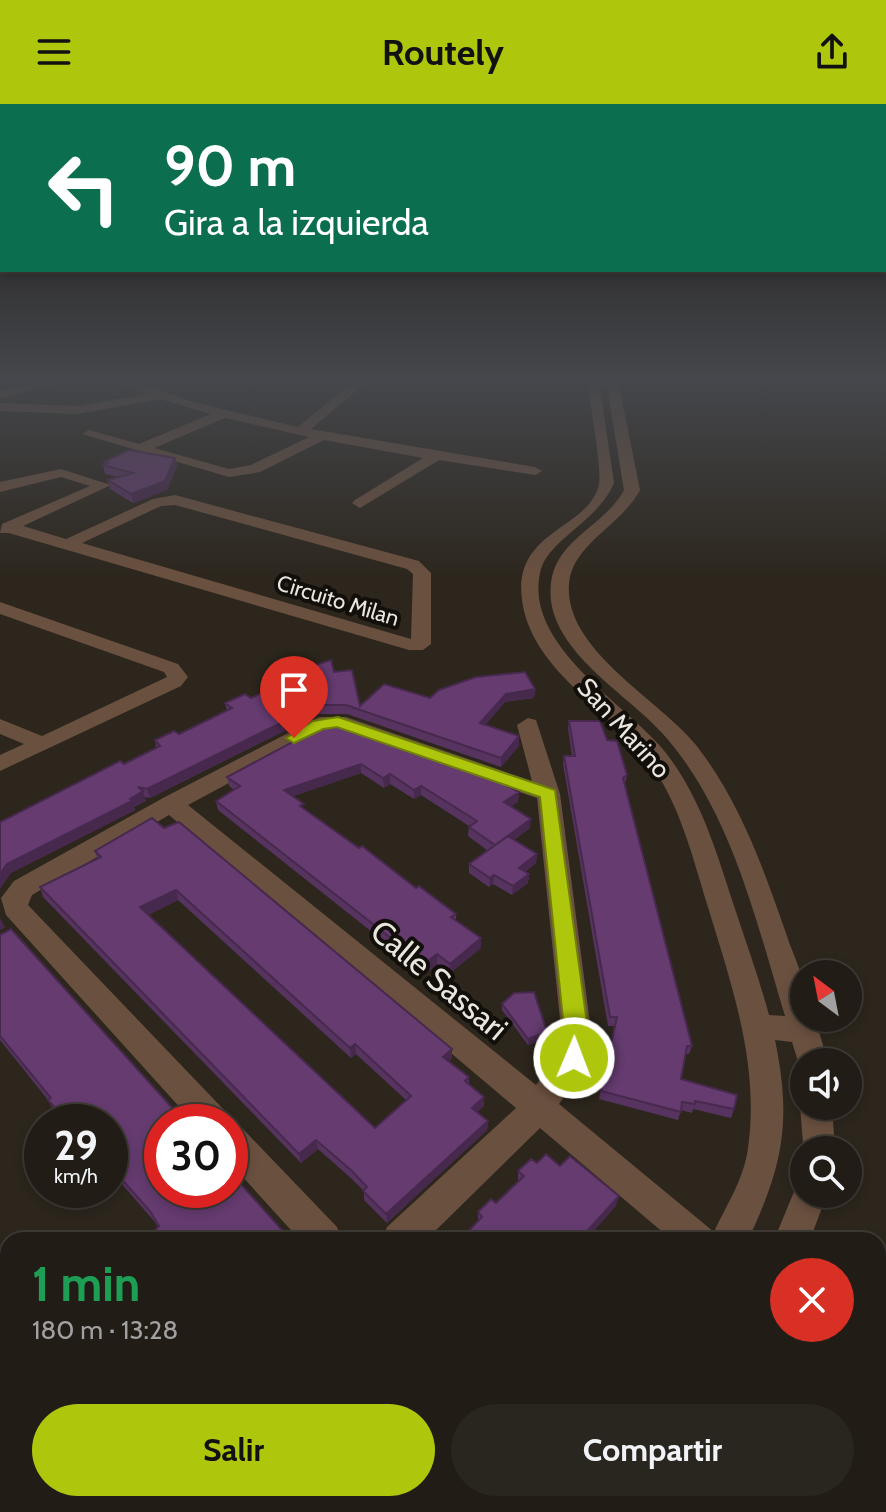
<!DOCTYPE html>
<html lang="es">
<head>
<meta charset="utf-8">
<style>
	body { margin:0; font-family:Cabin,sans-serif; background:#29251f; color:#f1f3f6; height:100vh; display:flex; flex-direction:column; font-size:30px; white-space:nowrap }
	* { box-sizing:border-box; margin:0 }
	p { font-size:26px; color:#a2a1a1 }
	.icon { flex:none; width:44px; height:44px; fill:none; stroke:currentColor; stroke-width:2; stroke-linecap:round; stroke-linejoin:round }
	.map { position:relative; flex:1; overflow:hidden }
	.details { position:absolute; left:0px; top:1128px; width:886px; height:280px; display:flex; flex-direction:column; background:#211c16; border-radius:24px 24px 0 0; box-shadow:0 4px 12px #0003,0 0 0 2px #3e3a35 }
	.details>* { flex:none }
	.banner { position:absolute; left:0px; top:0px; width:886px; height:168px; box-shadow:0 4px 12px #0003,0 0 0 2px #3e3a35; background:#0b6e4f; color:#fff; overflow:hidden }
	.needle { width:52px; rotate:328deg }
	.controls { position:absolute; left:790px; top:856px; display:grid; gap:16px }
	.controls a { display:grid; place-items:center; width:72px; height:72px; border-radius:50%; background:#211c16; box-shadow:0 4px 12px #0003,0 0 0 2px #3e3a35; font-size:40px }
	.speed { position:absolute; left:24px; top:1000px; display:flex; gap:16px; font-size:40px; font-weight:700; text-align:center }
	.speed>* { display:grid; place-content:center; width:104px; height:104px; border-radius:50%; background:#211c16; box-shadow:0 4px 12px #0003,0 0 0 2px #3e3a35; line-height:1 }
	.speed small { font-size:20px; font-weight:400 }
	.speed .limit { border:12px solid #d22; background:#fff; color:#111 }
	.pin { position:absolute; display:grid; place-items:center; width:68px; height:68px; color:#fff; margin:-82px -34px; border-radius:50% 50% 50% 0; rotate:-45deg; box-shadow:0 0 8px #0007 }
	.pin .icon { rotate:45deg }
	.me { position:absolute; width:88px; margin:-44px; rotate:1deg; stroke-linejoin:round; filter:drop-shadow(0 0 6px #0008) }
	.turn { display:flex; align-items:center; gap:28px; height:168px; padding:0 32px; font-size:36px }
	.turn .icon { width:104px; height:104px; stroke-width:2.5 }
	.turn b { display:block; font-size:56px; line-height:68px }
	.round { display:grid; place-items:center; flex:none; width:84px; height:84px; border-radius:42px; background:#29251f }
	.summary { display:flex; align-items:center; justify-content:space-between; height:136px; padding:0 32px }
	h1 { font-size:48px; font-weight:800; line-height:60px; color:#1e9e55 }
	.primary-button { display:flex; gap:16px; margin-top:auto; padding:16px 32px }
	.primary-button a { flex:1; height:92px; border-radius:48px; background:#aec60c; color:#111; font-size:32px; font-weight:800; line-height:92px; text-align:center }
	.primary-button a+a { background:#29251f; color:#f1f3f6 }
	header { display:flex; justify-content:space-between; align-items:center; height:104px; padding:0 32px; background:#aec60c; color:#111; font-size:36px; font-weight:800 }
	.map>svg:first-child { display:block }
	.lines { fill:none; stroke-linecap:round; stroke-linejoin:round }
	.minor { fill:#6a503f; fill-rule:evenodd }
	.wall { fill:#573360; fill-rule:evenodd }
	.shaded-wall { fill:#47294e }
	.building { fill:#653b70; stroke:#47294e; stroke-width:2; fill-rule:evenodd }
	.route { fill:#aec60c; stroke:#718108; stroke-width:2 }
	.labels { text-anchor:middle; stroke-width:8; stroke-linejoin:round; paint-order:stroke }
	.far-street-label { font-size:22px; fill:#e9e5df; stroke:#120f0b }
	.street-label { font-size:26px; fill:#e9e5df; stroke:#120f0b }
	.near-street-label { font-size:32px; fill:#e9e5df; stroke:#120f0b }
</style>
</head>
<body>
<header><svg class="icon" aria-label="menu" viewBox="0 0 24 24"><path d="M4 6h16M4 12h16M4 18h16"/></svg>Routely<svg class="icon" aria-label="share" viewBox="0 0 24 24"><path d="M12 15V3M7 8l5-5 5 5M5 13v7h14v-7"/></svg></header>
<div class="map">
<svg width="886" height="1408" viewBox="0 0 886 1408">
	<rect width="100%" height="100%" fill="#2c261d"/>
	<g class="lines">
		<!-- minor -->
		<path class="minor" d="M40 277H62L0 295V287Z
			M118 277H135L193 298 298 323 354 277H368L311 325 535 363 542 367 535 371 439 356 360 404 352 399 355 396 423 354 324 336 260 368 229 373 82 330 89 326 139 340 211 310 160 295 78 310 0 307V299L78 302 146 290ZM225 314 309 333 251 361 229 365 154 344Z
			M587 277H599L614 379C598 417 550 435 541 465 521 538 621 597 661 643 699 688 716 746 734 802 746 838 759 874 769 911L785 912C756 817 731 706 663 630 626 588 543 544 551 479 556 435 605 422 624 386L606 277H618L640 386C621 422 572 440 569 480 564 546 659 595 696 641 740 697 764 766 787 832 792 848 802 867 804 884 805 894 804 904 804 914H815L828 958H804V968L801 967 792 938 775 936C792 1018 783 1062 748 1136H672L540 1024 426 1136H382L387 1123 516 1004 169 711 32 791 28 801 226 1008 230 1018V1019L193 1018 6 811 1 794 14 777 163 694 319 613H346L532 677 517 621 528 614 536 616 560 690 592 934 585 963 559 1000 714 1128C727 1100 744 1075 748 1044 760 960 731 879 707 800 692 751 679 697 647 655 609 606 540 571 524 507 505 425 589 428 599 380 602 364 590 298 587 277ZM331 624 537 694 562 934 559 950 536 981 188 701Z
			M61 365 111 381 23 422 66 435 153 395 175 391 419 457 431 469V540L423 546H409L9 429H0L2 420 90 382 61 373 0 388V378ZM175 401 407 465 413 470 411 535 82 439 161 402Z
			M0 498 178 560 188 573 181 582 0 667V651L24 640 0 630V615L42 632 167 573 164 568 0 510Z
			M804 993V1002H832L835 1046H804V1052L800 1002Z
			M230 1020 242 1024 337 1123 342 1136H300L230 1059Z
			M804 1076V1090H827L810 1136H774L798 1078Z
			M0 1289 8 1292V1343L0 1339Z
			M34 1400H80L83 1408H38Z
			M505 1400H552L548 1408H502Z
			M590 1400H637L633 1408H587Z"/>
	</g>
	<!-- wall -->
	<path class="wall" d="M104 358 177 362 167 386 133 399 110 385 108 376 118 373 105 370 103 361H105Z
		M297 567 334 568 360 602 535 585 534 594 505 598 485 621 519 632V642L501 663 347 610H318L150 694 145 693 146 697 134 703 135 706 11 769 0 718 156 644 155 636 179 630 227 607 225 599 251 594 267 588 298 572Z
		M569 617 607 636 627 671 625 680 692 942 689 950H685L681 975 734 1005 731 1014 693 1005 692 1009 681 1006 678 1016 599 995 615 922H608L563 660 564 652H572L568 625Z
		M330 618 519 688 518 698 511 702 530 724 514 736 537 750 536 759 525 768 529 770 528 779 512 791 493 780 489 783 469 769V760L488 747 468 732 469 722 421 691 414 695 390 680 384 684 361 669 293 692 304 705 359 744 416 784 456 810V817L481 844 450 869 437 860 425 870 218 706 216 697 234 686 229 682 227 673Z
		M152 714 452 954 449 957 469 973V980L484 993V1002L477 1008 488 1017 487 1026 387 1119 364 1096V1087L353 1076 318 1045 301 1059 43 793 40 783 97 754 95 747ZM178 796 351 954 356 950 406 996 375 1024 148 811Z
		M0 831 291 1136H158L154 1127 158 1123 154 1117 121 1079 116 1083 110 1076V1018H63L53 1006 48 996 0 936Z
		M502 900 546 934 528 941 502 906Z
		M537 1059 560 1062 616 1102 478 1118V1108L496 1099 518 1078V1067Z
		M703 1400H813L808 1408H711Z"/>
	<!-- shaded-wall -->
	<path class="shaded-wall" d="M175 354 177 362 167 386 133 399 131 390Z
		M535 585 534 594 505 598 479 629 480 619 506 590Z
		M317 601 318 610 150 694 147 685Z
		M519 632V642L501 663V654Z
		M361 660V669L285 695 284 686Z
		M390 670V680L384 684 383 674Z
		M421 682V691L414 695V686Z
		M143 687 146 697 134 703 135 706 11 769 0 785V770L7 760Z
		M519 688 518 698 504 708V698Z
		M531 715 530 724 494 751 495 741Z
		M537 750 536 759 518 773 519 764Z
		M529 770 528 779 512 791 513 782Z
		M494 771 493 780 489 783 490 774Z
		M176 786 178 796 143 813 140 803Z
		M0 815H1L5 824 0 826Z
		M481 834V844L450 869V860Z
		M437 850V860L425 870 424 860Z
		M547 928 546 934 528 941V935Z
		M355 940 356 950 351 954 350 944Z
		M452 945V954L443 962V953Z
		M484 993V1002L472 1013V1004Z
		M488 1017 487 1026 387 1119 386 1110Z
		M316 1036 318 1045 301 1059 299 1050Z
		M117 1070 121 1079 116 1083 112 1073Z
		M619 1092 616 1102 586 1136H579Z"/>
	<!-- building -->
	<path class="building" d="M129 346 175 354 165 377 131 390 108 376 133 369 103 361 108 359 104 358Z
		M331 556 334 568 352 566 360 602 384 580 430 594 439 586 476 573 525 568 535 585 506 590 480 619 519 632 501 654 346 601H317L147 685 138 683 143 687 130 695 132 697 7 760 0 770V718L120 657 124 660 160 642 155 636 174 627 179 630 232 604 225 599 245 590 251 594 300 571 297 567Z
		M569 617H600L607 636 617 637 627 671 623 674 692 942H687L681 975 737 991 734 1005 695 997V1000L682 998 681 1008 601 987 617 913H610L564 652H575Z
		M330 618 487 671 519 688 504 698 531 715 495 741 469 723 477 717 421 682 414 686 390 670 383 674 361 660 284 686 304 700 300 702 359 744 362 742 416 784 419 782 456 810 451 813 481 834 450 860 437 850 424 860 216 697 240 682 227 673Z
		M152 714 164 724 179 718 452 945 443 953 469 973 465 977 484 993 472 1004 488 1017 386 1110 363 1087 367 1083 352 1067 316 1036 299 1050 40 783 101 753 95 747ZM176 786 350 944 355 940 411 992 375 1024 140 803Z
		M508 732 537 750 519 764 529 770 513 782 494 771 490 774 469 760Z
		M11 825 185 1018H162V1086H230V1068L291 1136H162L154 1127 159 1122 150 1107 117 1070 112 1073 110 1071V1018H67L48 996 51 994 0 932V831Z
		M534 888 547 928 528 935 502 900 514 889Z
		M546 1050 560 1062 570 1052 619 1092 579 1136H460L482 1113 478 1108 491 1095 496 1099 524 1072 518 1067 531 1055 537 1059Z
		M711 1400H813L808 1408H719Z"/>
	<!-- sky -->
	<linearGradient id="sky" x2="0" y2="1"><stop stop-color="#181510"/><stop offset="0.58" stop-color="#45474c"/><stop offset="1" stop-color="#45474c" stop-opacity="0"/></linearGradient>
	<rect width="886" height="474" fill="url(#sky)"/>
	<!-- route -->
	<path class="route" d="M338 613 555 686 589 934 582 961 574 964 565 961 562 954 565 934 540 693 337 623 323 625 294 639 286 634 313 617Z"/>
	<g class="labels">
		<!-- far-street labels -->
		<g class="far-street-label">
			<text transform="translate(338 496) rotate(17)" y="8">Circuito Milan</text>
		</g>
		<!-- street labels -->
		<g class="street-label">
			<text transform="translate(624 624) rotate(48)" y="9">San Marino</text>
		</g>
		<!-- near-street labels -->
		<g class="near-street-label">
			<text transform="translate(439 876) rotate(40)" y="11">Calle Sassari</text>
		</g>
	</g>
</svg>
<div class="controls">
<a><svg class="needle" viewBox="-14 -14 28 28"><path d="M0-13l5 13h-10z" fill="#e53935"/><path d="M0 13l5-13h-10z" fill="#a2a1a1"/></svg></a>
<a><svg class="icon" aria-label="sound" viewBox="0 0 24 24"><path d="M4 9h4l5-4v14l-5-4H4zM17 9q2 3 0 6"/></svg></a>
<a><svg class="icon" aria-label="search" viewBox="0 0 24 24"><circle cx="10" cy="10" r="6"/><path d="M15 15l6 6"/></svg></a>
</div>
<div class="speed"><div>29<small>km/h</small></div><div class="limit">30</div></div>
<div class="pin" style="left:294px;top:634px;background:#d93025"><svg class="icon" aria-label="arrive" viewBox="0 0 24 24"><path d="M6 21V4h12l-3 4 3 4H6"/></svg></div>
<svg class="me" style="left:574px;top:954px" viewBox="-20 -20 40 40"><circle r="17" fill="#aec60c" stroke="#fff" stroke-width="3"/><path d="M0-11L8 9 0 5-8 9z" fill="#fff"/></svg>
<div class="banner">
<div class="turn"><svg class="icon" aria-label="left" viewBox="0 0 24 24"><path d="M17 20v-9H6M10 6l-5 5 5 5"/></svg><div><b>90 m</b>Gira a la izquierda</div></div>
</div>
<section class="details">
<div class="summary"><div><h1>1 min</h1><p>180 m · 13:28</p></div><a class="round" style="background:#d93025;color:#fff"><svg class="icon" aria-label="close" viewBox="0 0 24 24"><path d="M6 6l12 12M18 6L6 18"/></svg></a></div>
<div class="primary-button"><a>Salir</a><a>Compartir</a></div>
</section>
</div>
</body>
</html>
